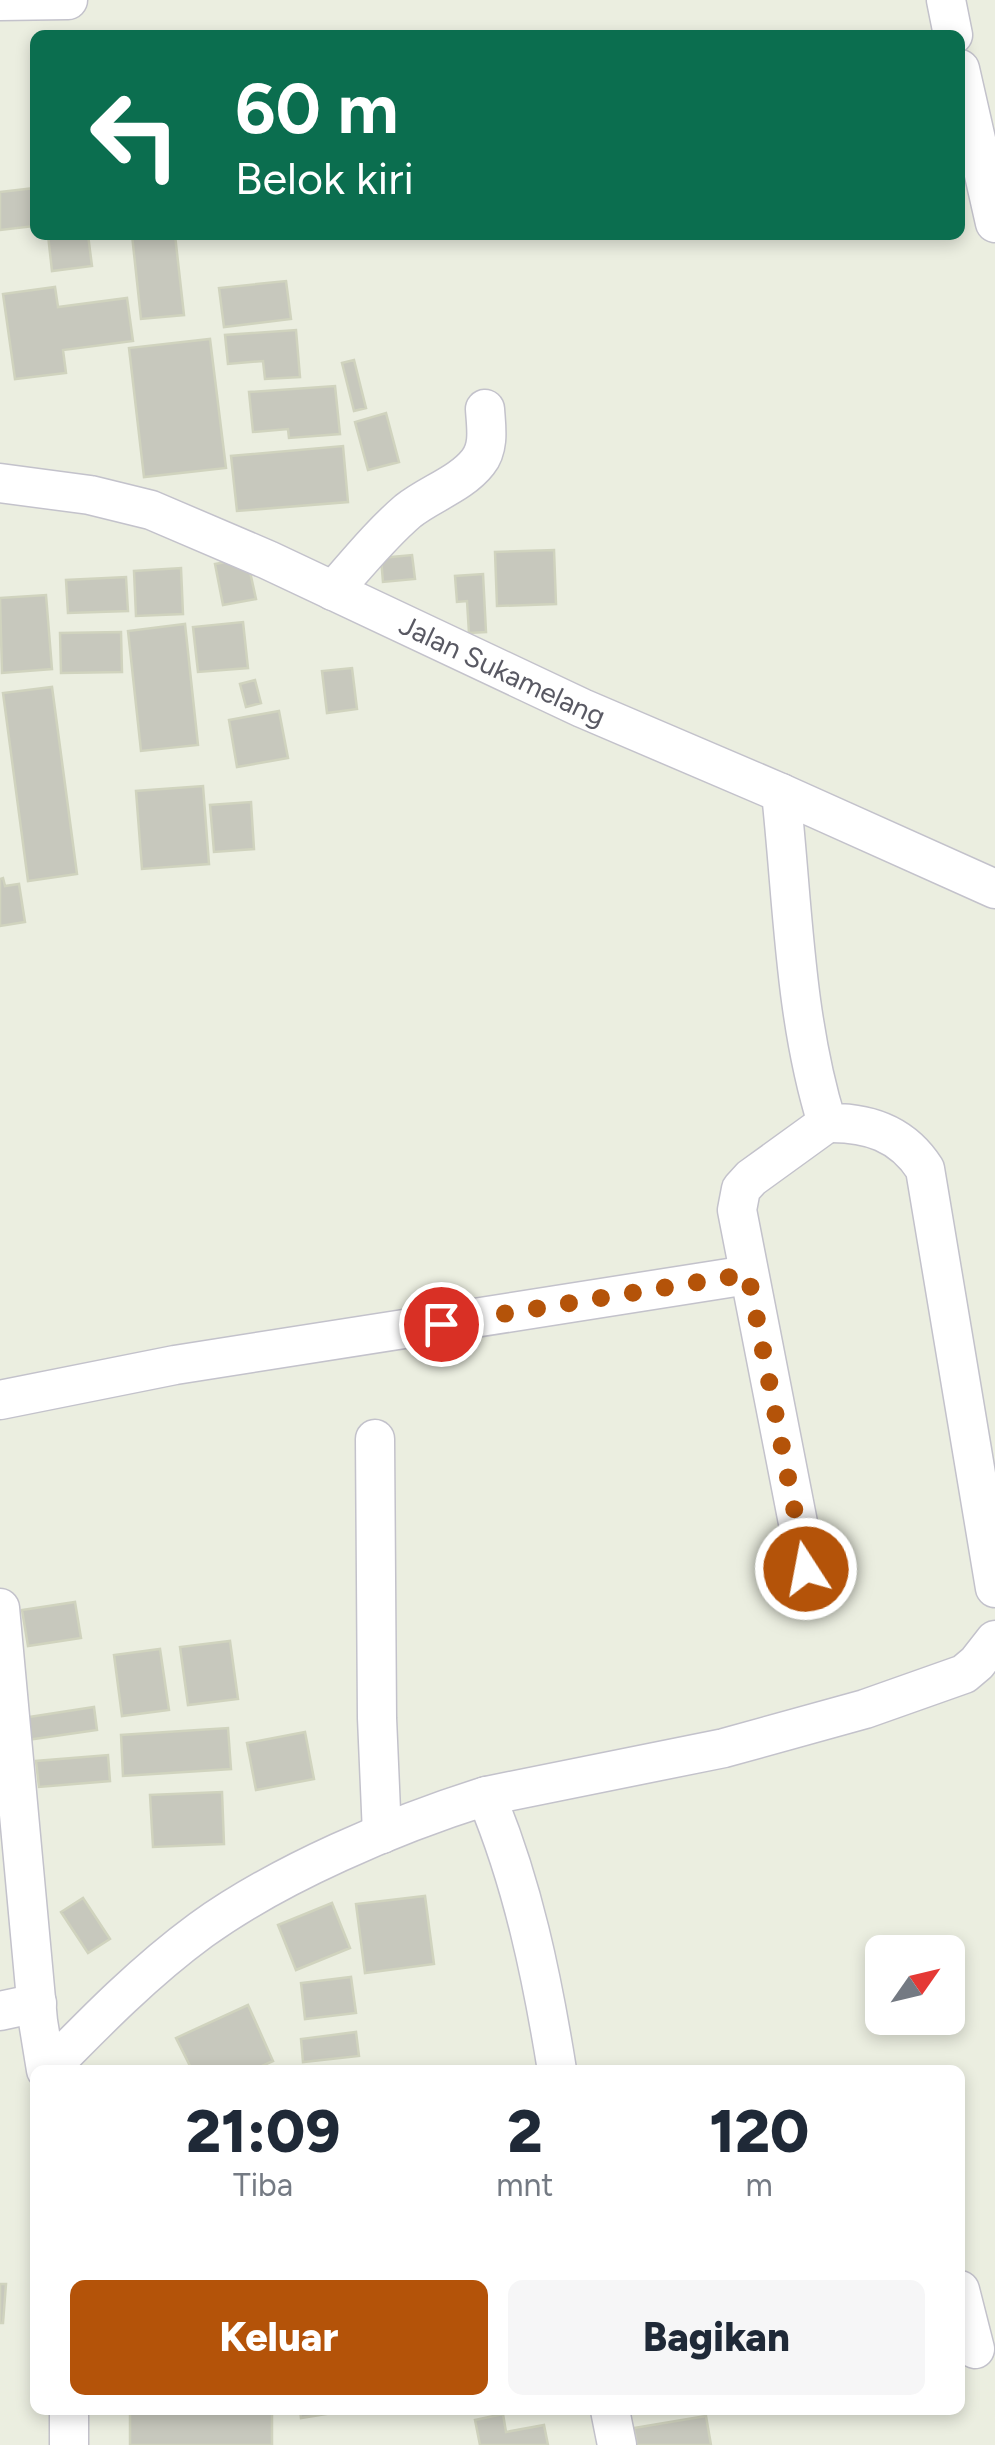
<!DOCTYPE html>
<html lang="id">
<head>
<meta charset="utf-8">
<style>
	body { margin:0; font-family:Figtree,sans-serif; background:#f6f6f7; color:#1f2937; height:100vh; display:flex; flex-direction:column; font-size:38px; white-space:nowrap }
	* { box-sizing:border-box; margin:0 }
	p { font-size:32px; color:#747a83 }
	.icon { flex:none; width:55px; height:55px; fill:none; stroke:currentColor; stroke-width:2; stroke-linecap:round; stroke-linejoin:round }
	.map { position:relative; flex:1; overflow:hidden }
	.drawer { position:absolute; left:30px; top:2065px; width:935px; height:350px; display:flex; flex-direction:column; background:#fff; border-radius:15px; box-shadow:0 5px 15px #0003 }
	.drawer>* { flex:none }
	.hud { position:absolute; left:30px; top:30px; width:935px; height:210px; border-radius:15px; box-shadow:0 5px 15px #0003; background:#0b6e4f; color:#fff; overflow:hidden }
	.needle { width:65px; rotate:56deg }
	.controls { position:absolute; left:865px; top:1935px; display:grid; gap:20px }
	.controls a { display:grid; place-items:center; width:100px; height:100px; border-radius:15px; background:#fff; box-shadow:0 5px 15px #0003; font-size:50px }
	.pin { position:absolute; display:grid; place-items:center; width:85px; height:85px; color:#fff; margin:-42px; border:5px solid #fff; border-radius:50%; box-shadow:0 2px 10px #0007 }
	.me { position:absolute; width:110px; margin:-55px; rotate:349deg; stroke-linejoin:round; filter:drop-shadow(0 0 8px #0008) }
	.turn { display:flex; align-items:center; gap:35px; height:210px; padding:0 40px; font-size:45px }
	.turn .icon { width:130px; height:130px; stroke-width:2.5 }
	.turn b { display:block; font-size:70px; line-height:85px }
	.eta { display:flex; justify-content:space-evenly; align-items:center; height:170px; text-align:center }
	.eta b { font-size:60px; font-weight:800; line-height:70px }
	.primary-button { display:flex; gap:20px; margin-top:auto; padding:20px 40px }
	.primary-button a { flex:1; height:115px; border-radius:15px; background:#b45309; color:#fff; font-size:40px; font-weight:800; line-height:115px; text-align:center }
	.primary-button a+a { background:#f6f6f7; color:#1f2937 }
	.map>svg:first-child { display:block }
	.building { fill:#c7c8bd; stroke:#d0d3be; stroke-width:2.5 }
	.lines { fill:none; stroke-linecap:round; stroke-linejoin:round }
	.street-casing { stroke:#c3c2cb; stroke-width:41 }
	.street { stroke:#fff; stroke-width:38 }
	.route { stroke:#b45309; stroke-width:18; stroke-dasharray:0 32.4 }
	.labels { text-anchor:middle; stroke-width:8; stroke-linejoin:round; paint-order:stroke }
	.street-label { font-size:28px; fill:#595963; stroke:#fff }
</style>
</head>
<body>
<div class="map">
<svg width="995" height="2445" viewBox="0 0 995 2445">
	<rect width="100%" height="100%" fill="#ebeee0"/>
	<!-- building -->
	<path class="building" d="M35 188V226L0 230V192Z
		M48 235H88L92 266 52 271Z
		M132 235H175L184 315 141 319Z
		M286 281 291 319 224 327 219 288Z
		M55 287 58 307 127 298 133 341 63 350 66 373 15 379 3 294Z
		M296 330 300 377 265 379 263 361 228 364 225 335Z
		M210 339 226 468 144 477 129 348Z
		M354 360 366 408 354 411 342 363Z
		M335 386 340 434 289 438 288 429 253 432 249 392Z
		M386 413 399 462 368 470 355 422Z
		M343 446 348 502 237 511 231 456Z
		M554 550 556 604 497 606 495 552Z
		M412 555 415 579 383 582 381 558Z
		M247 558 256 599 223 605 215 564Z
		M181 568 183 614 136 616 134 571Z
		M483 574 486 632 469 633 467 601 457 602 455 576Z
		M126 577 128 611 68 613 66 580Z
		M46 595 52 669 2 673 0 598Z
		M243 622 248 668 198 672 193 627Z
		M185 624 198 745 141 751 128 631Z
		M121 632 122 672 61 673 60 633Z
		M352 668 357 709 327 713 322 671Z
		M255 680 261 703 246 707 240 684Z
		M52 687 77 874 28 881 3 693Z
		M279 711 288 758 237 767 229 720Z
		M203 786 209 864 142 869 136 791Z
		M251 802 254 849 214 852 210 805Z
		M3 878 5 886 19 884 25 922 0 926V879Z
		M75 1602 81 1638 28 1646 22 1610Z
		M230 1641 238 1699 188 1705 180 1647Z
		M160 1649 169 1710 122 1716 114 1655Z
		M94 1707 97 1730 20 1741 16 1719Z
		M228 1728 231 1769 123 1776 121 1735Z
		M305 1732 314 1779 256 1790 247 1743Z
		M108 1755 110 1781 39 1787 36 1761Z
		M222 1792 224 1844 153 1847 150 1795Z
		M425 1896 434 1964 365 1973 356 1904Z
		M83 1898 110 1939 88 1953 61 1912Z
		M332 1903 350 1948 296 1970 278 1925Z
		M351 1977 356 2013 305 2019 301 1983Z
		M248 2005 273 2061 253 2070H192L176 2038Z
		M356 2032 359 2056 303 2062 301 2039Z
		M0 2284H6L3 2323H0Z
		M130 2410 272 2412V2445H130Z
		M300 2410H351L301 2418Z
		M503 2414 506 2432 544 2425 548 2445H480L475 2420Z
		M706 2416 711 2445H637L634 2428Z"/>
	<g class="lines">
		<defs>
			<g id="street">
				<path d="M946 0 953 35"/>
				<path d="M0 1 68 0"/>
				<path d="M960 69 995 223"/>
				<path id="s1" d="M0 483 90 495 151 510 268 560 582 708 781 793 995 889"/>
				<path d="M333 591C357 564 380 535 408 511 429 494 461 484 478 462 490 447 486 426 485 409"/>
				<path d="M781 793C793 903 794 1017 827 1123 868 1122 902 1133 925 1169L995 1588"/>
				<path d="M0 1400 175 1365 748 1275"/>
				<path d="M375 1439 377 1718 382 1834"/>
				<path d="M807 1569 737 1210 741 1189 751 1178 827 1123"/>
				<path d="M0 1608 38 2021 46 2070"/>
				<path d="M486 1796 724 1748 865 1709 964 1674 977 1663 995 1640"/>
				<path d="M0 2011 37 2003"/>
				<path d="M48 2070C96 2021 145 1971 201 1930 280 1873 394 1825 486 1796 523 1884 542 1977 557 2070"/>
				<path d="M960 2290 975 2349"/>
				<path d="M610 2410 617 2445"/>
				<path d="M69 2445V2410"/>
			</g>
		</defs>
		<!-- street casing -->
		<use href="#street" class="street-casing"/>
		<!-- street -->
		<use href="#street" class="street"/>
	</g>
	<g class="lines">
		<!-- route -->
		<path class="route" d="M441 1324 748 1274 806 1569"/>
	</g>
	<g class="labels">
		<!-- street labels -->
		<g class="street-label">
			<text dy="10" stroke="none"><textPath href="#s1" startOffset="540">Jalan Sukamelang</textPath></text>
		</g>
	</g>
</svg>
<div class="controls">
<a><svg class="needle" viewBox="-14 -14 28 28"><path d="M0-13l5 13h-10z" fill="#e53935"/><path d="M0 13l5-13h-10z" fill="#747a83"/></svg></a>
</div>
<div class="pin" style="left:441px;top:1324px;background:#d93025"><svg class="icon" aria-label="arrive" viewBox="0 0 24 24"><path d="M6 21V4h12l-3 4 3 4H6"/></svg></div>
<svg class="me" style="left:806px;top:1569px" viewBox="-20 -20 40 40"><circle r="17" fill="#b45309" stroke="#fff" stroke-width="3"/><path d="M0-11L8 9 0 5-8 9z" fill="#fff"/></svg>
<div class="hud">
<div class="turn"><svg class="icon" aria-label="left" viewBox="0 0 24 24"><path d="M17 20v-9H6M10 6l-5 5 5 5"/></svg><div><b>60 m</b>Belok kiri</div></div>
</div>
<section class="drawer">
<div class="eta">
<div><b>21:09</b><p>Tiba</p></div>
<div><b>2</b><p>mnt</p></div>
<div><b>120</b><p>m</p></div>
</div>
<div class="primary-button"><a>Keluar</a><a>Bagikan</a></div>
</section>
</div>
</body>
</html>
